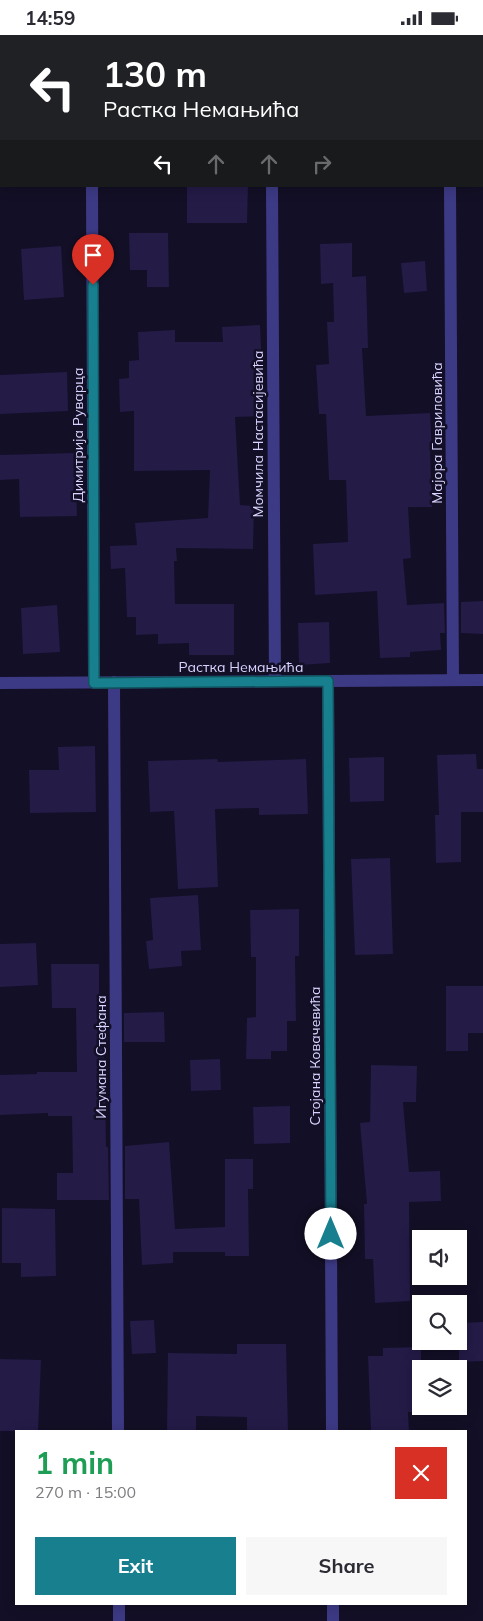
<!DOCTYPE html>
<html lang="en">
<head>
<meta charset="utf-8">
<style>
	body { margin:0; font-family:Mulish,sans-serif; background:#f7f7f7; color:#2b2b33; height:100vh; display:flex; flex-direction:column; font-size:19px; white-space:nowrap }
	* { box-sizing:border-box; margin:0 }
	p { font-size:16px; color:#7c7c81 }
	.icon { flex:none; width:28px; height:28px; fill:none; stroke:currentColor; stroke-width:2; stroke-linecap:round; stroke-linejoin:round }
	.map { position:relative; flex:1; overflow:hidden }
	.details { position:absolute; left:15px; top:1395px; width:452px; height:175px; display:flex; flex-direction:column; background:#fff; border-radius:0px; box-shadow:0 2px 12px #0003 }
	.details>* { flex:none }
	.banner { position:absolute; left:0px; top:0px; width:484px; height:152px; box-shadow:0 2px 12px #0003; background:#202124; color:#fff; overflow:hidden }
	.tools { position:absolute; left:412px; top:1195px; display:grid; gap:10px }
	.tools a { display:grid; place-items:center; width:55px; height:55px; border-radius:0px; background:#fff; box-shadow:0 2px 12px #0003; font-size:25px }
	.pin { position:absolute; display:grid; place-items:center; width:42px; height:42px; color:#fff; margin:-51px -21px; border-radius:50% 50% 50% 0; rotate:-45deg; box-shadow:0 0 5px #0007 }
	.pin .icon { rotate:45deg }
	.me { position:absolute; width:55px; margin:-28px; rotate:0deg; stroke-linejoin:round; filter:drop-shadow(0 0 4px #0008) }
	.turn { display:flex; align-items:center; gap:18px; height:105px; padding:0 20px; font-size:22px }
	.turn .icon { width:65px; height:65px; stroke-width:2.5 }
	.turn b { display:block; font-size:35px; line-height:42px }
	.lanes { display:flex; align-items:center; height:48px; padding:0 20px; background:#0003; justify-content:center; gap:25px; direction:ltr }
	.lanes .off { opacity:.35 }
	.round { display:grid; place-items:center; flex:none; width:52px; height:52px; border-radius:0px; background:#f7f7f7 }
	.summary { display:flex; align-items:center; justify-content:space-between; height:85px; padding:0 20px }
	h1 { font-size:30px; font-weight:700; line-height:38px; color:#1e9e55 }
	.primary-button { display:flex; gap:10px; margin-top:auto; padding:10px 20px }
	.primary-button a { flex:1; height:58px; border-radius:0px; background:#187f8f; color:#fff; font-size:20px; font-weight:700; line-height:58px; text-align:center }
	.primary-button a+a { background:#f7f7f7; color:#2b2b33 }
	.status { display:flex; justify-content:space-between; align-items:center; height:35px; padding:0 25px; background:#fff; direction:ltr }
	.status svg { height:14px; fill:currentColor }
	.map>svg:first-child { display:block }
	.building { fill:#241b47 }
	.lines { fill:none; stroke-linecap:round; stroke-linejoin:round }
	.minor { stroke:#3d3a85; stroke-width:12 }
	.route-casing { stroke:#10535d; stroke-width:12 }
	.route { stroke:#187f8f; stroke-width:9 }
	.labels { text-anchor:middle; stroke-width:5; stroke-linejoin:round; paint-order:stroke }
	.street-label { font-size:14px; fill:#d9d4ff; stroke:#130f26 }
</style>
</head>
<body>
<div class="status"><b>14:59</b><svg viewBox="0 0 49 12"><path d="M0 12V9h3v3zM5 12V6h3v6zM10 12V3h3v9zM15 12V0h3v12zM26 1h20v11H26zM47 4h2v5h-2z"/></svg></div>
<div class="map">
<svg width="483" height="1586" viewBox="0 0 483 1586">
	<rect width="100%" height="100%" fill="#130f26"/>
	<!-- building -->
	<path class="building" d="M187 151H248L247 188H187Z
		M129 198H168L169 252H147V235H130Z
		M352 208V242L366 241 368 313H362L366 381 430 378 432 417H430L432 472H408L411 523 403 524 407 570 444 568 445 598H440L441 615 410 617V622L380 623 377 556 315 560 313 509 348 507 346 445H329L326 379H319L316 330 329 329 327 287H334L333 248 321 249 320 209Z
		M61 211 64 262 24 265 21 214Z
		M425 226 427 256 404 258 401 228Z
		M260 290 262 335H265V381L235 382 240 470 254 471 253 514 176 513 177 526H174L175 569H234V620H189V608L158 609V599L136 600V582H127L125 533 111 534 110 511 137 510 135 488 208 483 210 435 134 436V376L120 377 119 344 129 343V326L139 325 138 297 175 295V307H223L222 292Z
		M67 337 68 376 0 379V340Z
		M75 418 77 481 20 482 19 444 0 445V420Z
		M483 566V599L461 598V567Z
		M57 570 60 617 23 619 21 573Z
		M329 587 330 628 299 630 298 588Z
		M95 711 96 777 30 778 29 735H59L58 712Z
		M476 719 477 734H483V777H461V827L436 828 435 780H439L437 720Z
		M384 722V766L350 767 349 723Z
		M217 724 218 727 306 724 308 779 259 780V773L215 774 218 852 178 854 174 776 150 777 148 726Z
		M390 823 393 919 355 920 351 824Z
		M198 860 201 915 181 916 182 931 149 934 146 906 153 905 150 863Z
		M299 874V921H295L296 986H287V1016H271V1024H246L247 983 256 982V922H251L250 875Z
		M36 908 38 950 0 952V909Z
		M51 929H99V978H108V1007H104V1053H105L106 1112H108L109 1165H57V1138H73L72 1081H48V1078L0 1080V1040L37 1039V1037H77L76 973H52Z
		M446 951H483V998H468V1016H446Z
		M164 977 165 1007H124V978Z
		M220 1024 221 1055 191 1056 190 1025Z
		M371 1030 417 1031 416 1067H403L409 1137 440 1136 441 1166 409 1167 410 1266 375 1268 373 1224H365L364 1169H367L360 1088 370 1087Z
		M290 1071V1108L254 1109 253 1072Z
		M169 1107 175 1194 225 1192V1124H253V1154H248L249 1221H225V1217H173V1228L142 1230 139 1164H125V1111Z
		M2 1173 55 1174 56 1241 21 1242V1228H2Z
		M154 1285 156 1318 132 1319 130 1286Z
		M483 1287V1326L459 1327V1288Z
		M237 1309H286L288 1396H247V1382L196 1381V1396H167L168 1318 237 1319Z
		M421 1312V1377H408L409 1396H371L368 1321H383V1313Z
		M0 1324 41 1325 38 1396H0Z"/>
	<g class="lines">
		<!-- minor -->
		<path class="minor" d="M92 0V1
			M271 0V1
			M449 0V1
			M92 151 94 648
			M272 151 275 646
			M450 151 453 645
			M328 646 332 1396
			M114 647 118 1396
			M0 648 483 645
			M119 1569V1586
			M333 1569V1586"/>
	</g>
	<g class="lines">
		<defs>
			<path id="route" d="M93 250 94 648 328 646 331 1199"/>
		</defs>
		<!-- route casing -->
		<use href="#route" class="route-casing"/>
		<!-- route -->
		<use href="#route" class="route"/>
	</g>
	<g class="labels">
		<!-- street labels -->
		<g class="street-label">
			<text transform="translate(437 398) rotate(-90)" y="5">Мајора Гавриловића</text>
			<text transform="translate(258 399) rotate(-90)" y="5">Момчила Настасијевића</text>
			<text transform="translate(78 400) rotate(-90)" y="5">Димитрија Руварца</text>
			<text x="241" y="637">Растка Немањића</text>
			<text transform="translate(315 1021) rotate(-90)" y="5">Стојана Ковачевића</text>
			<text transform="translate(101 1022) rotate(-90)" y="5">Игумана Стефана</text>
		</g>
	</g>
</svg>
<div class="tools">
<a><svg class="icon" aria-label="sound" viewBox="0 0 24 24"><path d="M4 9h4l5-4v14l-5-4H4zM17 9q2 3 0 6"/></svg></a>
<a><svg class="icon" aria-label="search" viewBox="0 0 24 24"><circle cx="10" cy="10" r="6"/><path d="M15 15l6 6"/></svg></a>
<a><svg class="icon" aria-label="layers" viewBox="0 0 24 24"><path d="M12 4l9 5-9 5-9-5zM3 14l9 5 9-5"/></svg></a>
</div>
<div class="pin" style="left:93px;top:250px;background:#d93025"><svg class="icon" aria-label="arrive" viewBox="0 0 24 24"><path d="M6 21V4h12l-3 4 3 4H6"/></svg></div>
<svg class="me" style="left:331px;top:1199px" viewBox="-20 -20 40 40"><circle r="19" fill="#fff"/><path d="M0-13L10 11 0 6-10 11z" fill="#187f8f"/></svg>
<div class="banner">
<div class="turn"><svg class="icon" aria-label="left" viewBox="0 0 24 24"><path d="M17 20v-9H6M10 6l-5 5 5 5"/></svg><div><b>130 m</b>Растка Немањића</div></div>
<div class="lanes"><svg class="icon" aria-label="left" viewBox="0 0 24 24"><path d="M17 20v-9H6M10 6l-5 5 5 5"/></svg><svg class="icon off" aria-label="ahead" viewBox="0 0 24 24"><path d="M12 20V5M6 11l6-6 6 6"/></svg><svg class="icon off" aria-label="ahead" viewBox="0 0 24 24"><path d="M12 20V5M6 11l6-6 6 6"/></svg><svg class="icon off" aria-label="right" viewBox="0 0 24 24"><path d="M7 20v-9h11M14 6l5 5-5 5"/></svg></div>
</div>
<section class="details">
<div class="summary"><div><h1>1 min</h1><p>270 m · 15:00</p></div><a class="round" style="background:#d93025;color:#fff"><svg class="icon" aria-label="close" viewBox="0 0 24 24"><path d="M6 6l12 12M18 6L6 18"/></svg></a></div>
<div class="primary-button"><a>Exit</a><a>Share</a></div>
</section>
</div>
</body>
</html>
